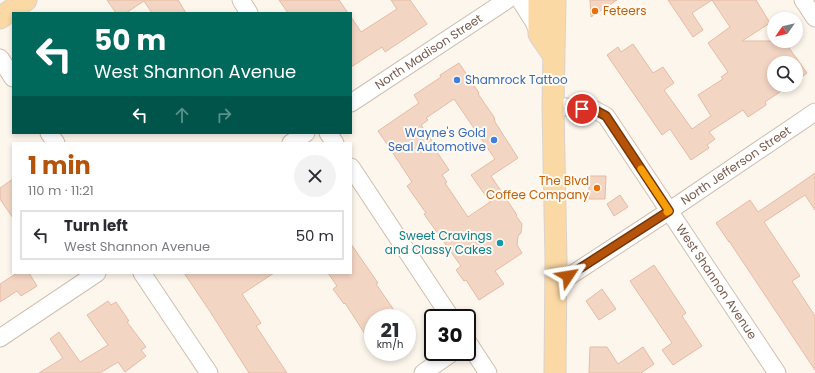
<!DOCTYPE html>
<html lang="en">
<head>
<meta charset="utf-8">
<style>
	body { margin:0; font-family:Poppins,sans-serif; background:#f2f2f3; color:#2b2b33; height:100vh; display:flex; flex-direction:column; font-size:15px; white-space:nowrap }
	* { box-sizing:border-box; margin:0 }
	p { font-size:13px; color:#7c7c81 }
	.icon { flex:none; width:22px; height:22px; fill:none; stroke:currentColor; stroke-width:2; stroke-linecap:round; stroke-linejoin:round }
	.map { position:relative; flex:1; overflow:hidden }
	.sheet { position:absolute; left:12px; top:142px; width:340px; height:132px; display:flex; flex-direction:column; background:#fff; border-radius:0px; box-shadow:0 2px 6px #0003 }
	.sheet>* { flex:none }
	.guide { position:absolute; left:12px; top:12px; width:340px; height:122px; border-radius:0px; box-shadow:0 2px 6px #0003; background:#00695c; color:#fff; overflow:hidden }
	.needle { width:26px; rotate:236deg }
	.tools { position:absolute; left:767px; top:12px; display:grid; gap:8px }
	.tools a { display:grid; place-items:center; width:36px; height:36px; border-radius:50%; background:#fff; box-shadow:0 2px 6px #0003; font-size:20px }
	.speed { position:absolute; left:364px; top:309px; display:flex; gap:8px; font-size:20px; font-weight:700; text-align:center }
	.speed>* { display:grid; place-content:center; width:52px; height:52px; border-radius:50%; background:#fff; box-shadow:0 2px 6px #0003; line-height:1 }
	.speed small { font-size:10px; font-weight:400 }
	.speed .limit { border:2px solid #111; border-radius:6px; background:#fff; color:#111 }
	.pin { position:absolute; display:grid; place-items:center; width:34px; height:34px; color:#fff; margin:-17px; border:2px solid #fff; border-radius:50%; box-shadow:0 1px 4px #0007 }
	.me { position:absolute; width:44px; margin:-22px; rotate:57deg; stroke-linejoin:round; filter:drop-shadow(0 0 3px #0008) }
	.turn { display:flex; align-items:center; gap:14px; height:84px; padding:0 16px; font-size:18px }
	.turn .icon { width:52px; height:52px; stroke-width:2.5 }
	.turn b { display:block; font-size:28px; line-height:34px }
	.lanes { display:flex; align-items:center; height:38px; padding:0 16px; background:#0003; justify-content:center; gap:20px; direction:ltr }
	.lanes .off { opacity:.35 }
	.round { display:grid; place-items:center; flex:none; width:42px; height:42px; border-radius:21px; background:#f2f2f3 }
	.summary { display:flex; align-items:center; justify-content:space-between; height:68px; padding:0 16px }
	h1 { font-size:24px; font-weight:700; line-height:30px; color:#b45309 }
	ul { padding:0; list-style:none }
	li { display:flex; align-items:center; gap:12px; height:50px; margin:0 8px 6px; padding:0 8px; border:2px solid #e1e1e2; border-radius:0px }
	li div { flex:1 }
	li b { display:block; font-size:15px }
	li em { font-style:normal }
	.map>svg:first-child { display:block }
	.building { fill:#f3d5c3; stroke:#e6bba3; fill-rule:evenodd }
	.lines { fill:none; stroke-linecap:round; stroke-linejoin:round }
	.minor-casing { stroke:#d1beb0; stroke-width:19 }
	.major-casing { stroke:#dad1cd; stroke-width:23 }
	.minor { stroke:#fff; stroke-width:17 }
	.major { stroke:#fbd9a5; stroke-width:21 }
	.route-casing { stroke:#753606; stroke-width:10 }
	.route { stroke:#b45309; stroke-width:7 }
	.slow { stroke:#f59e0b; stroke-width:7 }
	.food-dot { fill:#e8710a; stroke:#fffaf3; stroke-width:1.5 }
	.shop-dot { fill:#3f7fe0; stroke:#fffaf3; stroke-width:1.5 }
	.culture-dot { fill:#0f9aa8; stroke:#fffaf3; stroke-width:1.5 }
	.labels { text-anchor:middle; stroke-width:4; stroke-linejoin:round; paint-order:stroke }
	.food-label { font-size:12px; fill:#c56008; stroke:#fffaf3; text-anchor:start }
	.street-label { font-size:12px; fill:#7a5c4d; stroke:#fffaf3 }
	.shop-label { font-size:12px; fill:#366cbe; stroke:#fffaf3; text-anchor:start }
	.culture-label { font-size:12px; fill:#0d838f; stroke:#fffaf3; text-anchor:end }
</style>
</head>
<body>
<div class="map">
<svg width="815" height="373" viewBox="0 0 815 373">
	<rect width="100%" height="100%" fill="#fdf6ec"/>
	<!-- building -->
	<path class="building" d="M107 0H178L186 13H152L144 1 126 13H116Z
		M279 0H339L348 13H288Z
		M391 0H410L427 24 385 52 382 47 351 67V17L361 32 397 9Z
		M590 0H617L591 17Z
		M668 0H756L770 23 742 41H784L807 73 796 81V63H774V85H790L765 102 766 105 748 117 743 110 709 132 715 139 707 145 709 148 691 160 670 129 662 135 607 55 618 47 621 52 633 44 653 73 663 67 674 83 664 90 692 129 711 116 698 95 723 79 721 77 728 72 708 43 730 27 712 0 692 13 703 30 693 37Z
		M459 63 479 93 478 94 494 117 495 122 518 158 491 176 517 215 516 216 522 224 521 233 518 236 517 245 522 253 495 271 504 284 479 300 466 280 464 281 456 270 461 266 424 214 426 213 407 186 412 182 389 147 378 131 419 103 414 95 441 77 440 75ZM454 99 495 159 471 175 490 202 468 217 445 183 447 182 442 175 449 170 435 149 437 148 421 125 428 120 426 118Z
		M815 173V210L805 195 764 222 800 276 792 281 815 316V370L729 241V242L716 223 750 200 758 212 795 187Z
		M589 176H606L605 199H589Z
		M13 179V218L0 199V188Z
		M620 195 628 207 614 216 607 204Z
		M351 244 378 283 376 284 396 313 388 318H373V328L365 334 345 303 344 304 333 289 337 286 328 273H351Z
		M654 265 686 313 682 316 702 346 673 365 662 350 672 343 630 281Z
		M17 273H29L37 286 21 296 17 291 0 302V284Z
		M184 273H274L242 294 261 323 256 326 287 373H249L211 313Z
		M602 289 616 309 599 320 586 301Z
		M108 301 111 305 116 302 129 321 127 322 146 347 141 350 146 356 125 372 118 362 100 373H39L63 358 50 339 59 332 80 362 108 345 87 315Z
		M590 347H607L618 364 643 347 654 364 641 373H589Z"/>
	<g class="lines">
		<defs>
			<g id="minor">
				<path d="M241 0 249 13"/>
				<path d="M520 0 534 22 539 33"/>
				<path d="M803 0 815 18"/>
				<path d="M0 58 13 78"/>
				<path id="s1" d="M351 103 507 0"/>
				<path id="s2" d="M553 106 593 109 606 116 777 373"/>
				<path d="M49 133 56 143"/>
				<path d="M328 133 335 143"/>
				<path d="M291 143 306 133"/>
				<path d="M351 167 451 318"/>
				<path d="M142 273 209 373"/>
				<path id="s3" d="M556 285 669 211 815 112"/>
				<path d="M0 338 97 273"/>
				<path d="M467 341 488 373"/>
				<path d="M423 373 453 352"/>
			</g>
			<path id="major" d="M539 0V34L554 56
				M0 18 26 0
				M555 373 556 260 553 106 555 0"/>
		</defs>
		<!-- minor casing -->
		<use href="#minor" class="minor-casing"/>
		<!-- major casing -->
		<use href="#major" class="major-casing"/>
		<!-- minor -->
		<use href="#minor" class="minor"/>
		<!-- major -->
		<use href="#major" class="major"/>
	</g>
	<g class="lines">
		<defs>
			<path id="route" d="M568 276 669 211 606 116 593 109H582"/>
		</defs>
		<!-- route casing -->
		<use href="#route" class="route-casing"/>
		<!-- route -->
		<use href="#route" class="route"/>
		<!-- slow -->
		<path class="slow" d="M641 169 669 211 667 212"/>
	</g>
	<!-- markers -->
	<g class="food-dot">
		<circle cx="595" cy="11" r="4"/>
		<circle cx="597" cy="188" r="4"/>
	</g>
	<g class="shop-dot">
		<circle cx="457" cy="80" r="4"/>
		<circle cx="494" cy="140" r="4"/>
	</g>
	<circle class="culture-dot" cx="500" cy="243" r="4"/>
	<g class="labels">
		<!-- food labels -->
		<g class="food-label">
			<text x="603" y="15">Feteers</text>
			<text x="589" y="185" text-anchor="end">The Blvd<tspan x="589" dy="14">Coffee Company</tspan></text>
		</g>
		<!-- street labels -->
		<g class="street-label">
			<text dy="4" stroke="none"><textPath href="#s1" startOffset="93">North Madison Street</textPath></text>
			<text dy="4" stroke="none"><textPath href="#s3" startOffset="216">North Jefferson Street</textPath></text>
			<text dy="4" stroke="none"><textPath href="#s2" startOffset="254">West Shannon Avenue</textPath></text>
		</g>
		<!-- shop labels -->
		<g class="shop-label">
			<text x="465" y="84">Shamrock Tattoo</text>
			<text x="486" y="137" text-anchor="end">Wayne's Gold<tspan x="486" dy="14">Seal Automotive</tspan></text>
		</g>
		<!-- culture labels -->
		<g class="culture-label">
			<text x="492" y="240">Sweet Cravings<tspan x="492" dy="14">and Classy Cakes</tspan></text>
		</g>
	</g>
</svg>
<div class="tools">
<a><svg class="needle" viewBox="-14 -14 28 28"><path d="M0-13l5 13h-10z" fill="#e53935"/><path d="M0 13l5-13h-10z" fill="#7c7c81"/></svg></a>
<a><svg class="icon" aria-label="search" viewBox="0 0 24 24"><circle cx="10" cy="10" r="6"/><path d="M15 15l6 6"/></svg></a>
</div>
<div class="speed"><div>21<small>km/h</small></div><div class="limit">30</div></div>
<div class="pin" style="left:582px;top:109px;background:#d93025"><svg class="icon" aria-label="arrive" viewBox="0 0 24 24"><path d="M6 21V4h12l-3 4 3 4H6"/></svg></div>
<svg class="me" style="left:568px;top:276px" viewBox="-20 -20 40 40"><path d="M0-17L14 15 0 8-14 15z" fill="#b45309" stroke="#fff" stroke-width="4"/></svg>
<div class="guide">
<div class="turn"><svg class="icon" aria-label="left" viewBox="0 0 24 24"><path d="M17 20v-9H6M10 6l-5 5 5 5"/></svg><div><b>50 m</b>West Shannon Avenue</div></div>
<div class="lanes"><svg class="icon" aria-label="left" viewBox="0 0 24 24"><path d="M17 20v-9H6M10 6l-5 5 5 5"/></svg><svg class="icon off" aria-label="ahead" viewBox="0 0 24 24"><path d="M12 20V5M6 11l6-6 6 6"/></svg><svg class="icon off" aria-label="right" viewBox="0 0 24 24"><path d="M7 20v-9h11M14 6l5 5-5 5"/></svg></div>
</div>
<section class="sheet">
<div class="summary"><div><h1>1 min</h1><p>110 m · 11:21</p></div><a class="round"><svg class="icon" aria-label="close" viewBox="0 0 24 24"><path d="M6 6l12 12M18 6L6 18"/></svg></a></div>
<ul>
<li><svg class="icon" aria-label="left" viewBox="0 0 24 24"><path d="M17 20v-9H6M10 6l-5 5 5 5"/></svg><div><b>Turn left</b><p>West Shannon Avenue</p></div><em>50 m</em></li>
</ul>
</section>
</div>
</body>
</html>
